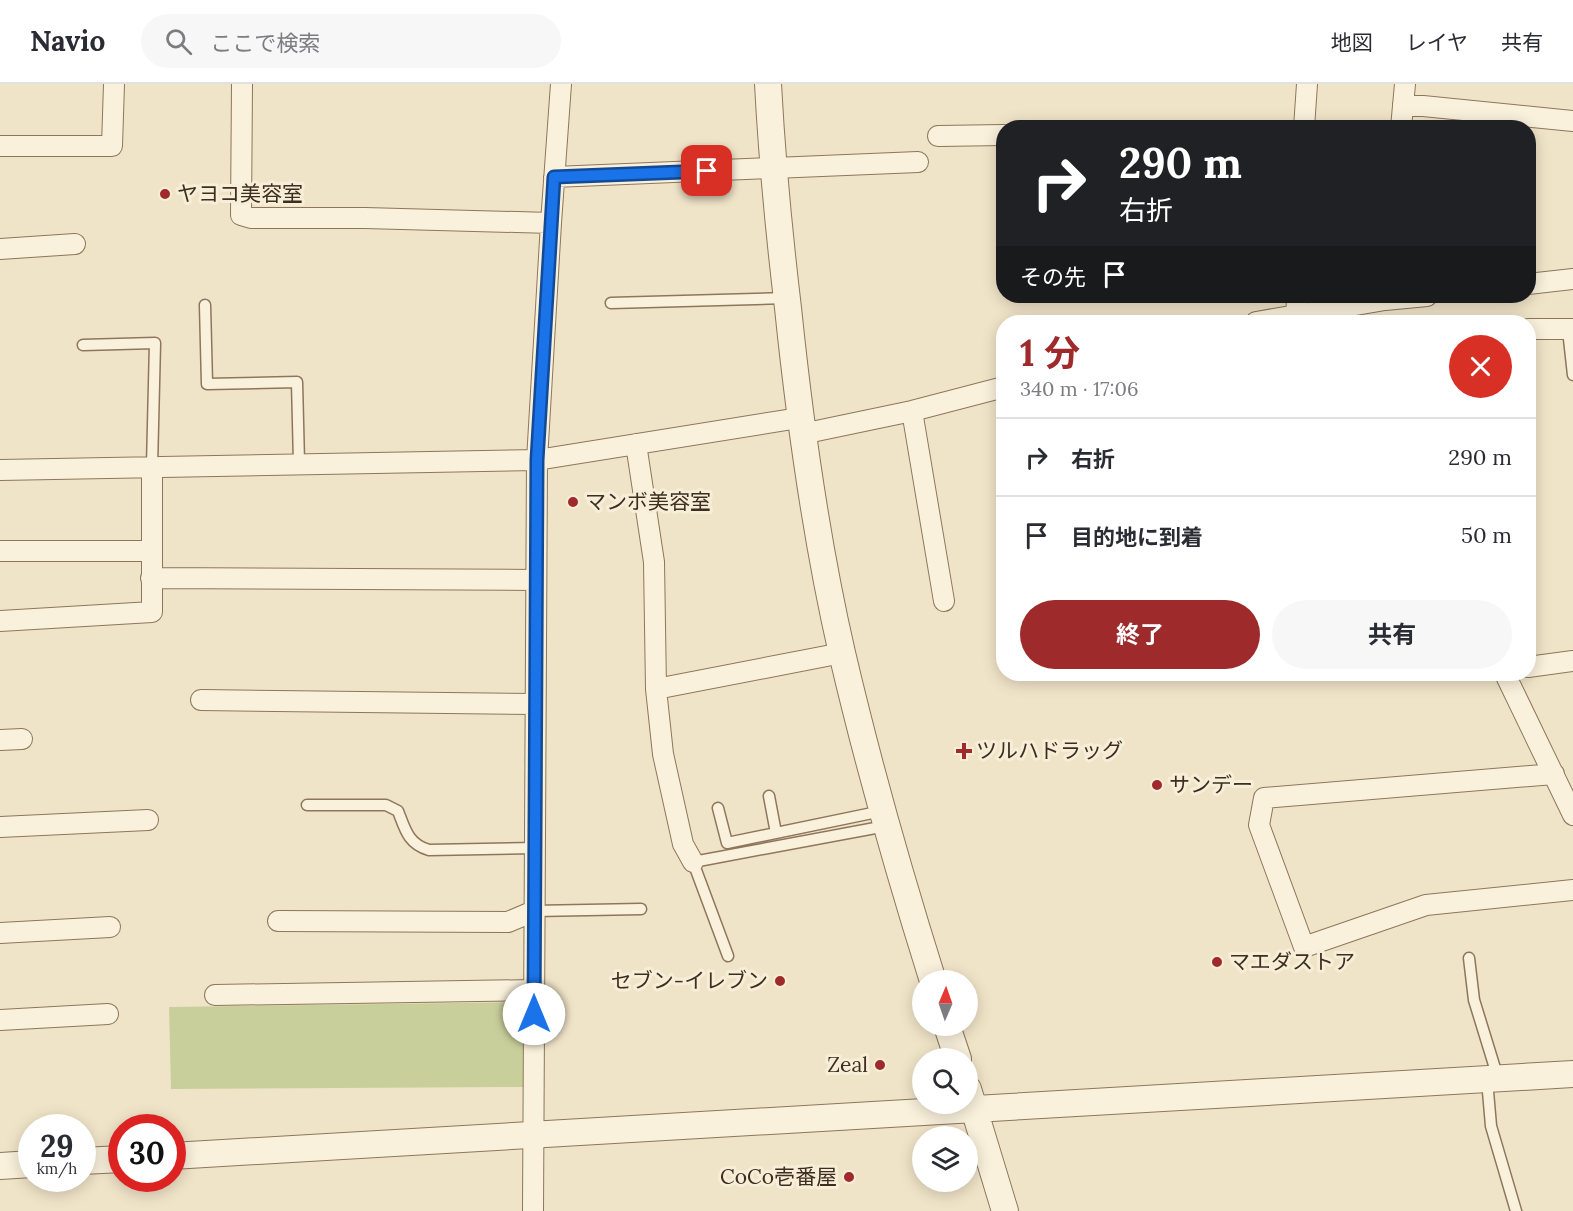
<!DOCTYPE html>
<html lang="ja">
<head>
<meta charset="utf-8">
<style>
	body { margin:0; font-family:Lora,"Noto Sans JP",serif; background:#f7f7f7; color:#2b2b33; height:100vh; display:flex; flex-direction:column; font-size:22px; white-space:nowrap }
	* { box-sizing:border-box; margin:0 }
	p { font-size:20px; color:#7c7c81 }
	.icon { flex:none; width:33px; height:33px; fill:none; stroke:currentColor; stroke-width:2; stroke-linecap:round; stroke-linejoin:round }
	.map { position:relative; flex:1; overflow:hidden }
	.details { position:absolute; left:996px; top:231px; width:540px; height:366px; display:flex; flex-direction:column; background:#fff; border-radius:24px; box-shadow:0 3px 15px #0003 }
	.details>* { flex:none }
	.guide { position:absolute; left:996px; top:36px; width:540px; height:183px; border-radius:24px; box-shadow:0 3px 15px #0003; background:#202124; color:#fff; overflow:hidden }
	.needle { width:39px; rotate:2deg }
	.buttons { position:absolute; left:912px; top:886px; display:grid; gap:12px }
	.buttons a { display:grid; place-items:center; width:66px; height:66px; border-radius:50%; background:#fff; box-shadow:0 3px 15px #0003; font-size:30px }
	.speed { position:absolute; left:18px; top:1030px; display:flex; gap:12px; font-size:30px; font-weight:700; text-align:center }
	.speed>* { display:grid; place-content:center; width:78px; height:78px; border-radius:50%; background:#fff; box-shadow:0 3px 15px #0003; line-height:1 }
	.speed small { font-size:15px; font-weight:400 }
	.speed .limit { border:9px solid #d22; background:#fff; color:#111 }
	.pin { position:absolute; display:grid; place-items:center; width:51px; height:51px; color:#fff; margin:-26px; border-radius:12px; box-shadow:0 3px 9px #0006 }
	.me { position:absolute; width:66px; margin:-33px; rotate:0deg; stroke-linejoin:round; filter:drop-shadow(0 0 4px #0008) }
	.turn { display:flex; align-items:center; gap:21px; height:126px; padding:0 24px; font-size:27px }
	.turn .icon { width:78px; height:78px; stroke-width:2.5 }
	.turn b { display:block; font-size:42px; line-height:51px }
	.then { display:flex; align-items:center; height:57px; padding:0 24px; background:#0003; gap:12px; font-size:22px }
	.round { display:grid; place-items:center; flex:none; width:63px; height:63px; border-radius:32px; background:#f7f7f7 }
	.overview { display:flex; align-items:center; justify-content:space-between; height:102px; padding:0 24px }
	h1 { font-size:36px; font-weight:700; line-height:45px; color:#9e2a2b }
	.button { display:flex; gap:12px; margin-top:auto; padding:12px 24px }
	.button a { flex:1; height:69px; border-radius:36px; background:#9e2a2b; color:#fff; font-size:24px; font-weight:700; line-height:69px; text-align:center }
	.button a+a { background:#f7f7f7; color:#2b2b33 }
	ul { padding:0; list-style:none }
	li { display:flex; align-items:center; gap:18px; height:78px; padding:0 24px; border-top:2px solid #e1e1e2 }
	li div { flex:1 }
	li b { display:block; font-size:22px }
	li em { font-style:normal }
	header { display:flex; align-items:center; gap:36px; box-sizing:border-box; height:84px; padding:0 30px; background:#fff; border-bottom:2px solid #e1e1e2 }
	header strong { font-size:28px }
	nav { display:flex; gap:33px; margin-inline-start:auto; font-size:21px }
	.search { width:420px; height:54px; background:#f7f7f7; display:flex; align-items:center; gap:15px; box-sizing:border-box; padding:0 21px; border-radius:33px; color:#7c7c81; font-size:22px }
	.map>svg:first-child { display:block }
	.grass { fill:#c9cf9b }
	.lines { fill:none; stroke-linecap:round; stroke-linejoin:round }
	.service-casing { stroke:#8d765c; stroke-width:13 }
	.minor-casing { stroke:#8d765c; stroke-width:22 }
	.tertiary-casing { stroke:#8d765c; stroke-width:28 }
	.service { stroke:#faf1dc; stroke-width:10 }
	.minor { stroke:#faf1dc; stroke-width:20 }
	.tertiary { stroke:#faf1dc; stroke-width:26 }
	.route-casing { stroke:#114b97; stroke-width:15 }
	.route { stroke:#1a73e8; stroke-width:10 }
	.poi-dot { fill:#9e2a2b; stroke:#f7eed8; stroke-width:2 }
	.labels { text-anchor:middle; stroke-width:6; stroke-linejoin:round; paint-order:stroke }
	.poi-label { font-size:21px; fill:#3d2e20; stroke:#f7eed8; text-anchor:start }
</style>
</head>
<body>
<header>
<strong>Navio</strong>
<div class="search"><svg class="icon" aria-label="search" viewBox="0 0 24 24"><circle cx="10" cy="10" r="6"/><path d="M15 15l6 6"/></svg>ここで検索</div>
<nav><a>地図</a><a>レイヤ</a><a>共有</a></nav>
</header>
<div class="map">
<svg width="1573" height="1127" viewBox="0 0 1573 1127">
	<rect width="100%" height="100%" fill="#f0e4c8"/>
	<!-- grass -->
	<path class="grass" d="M524 918 523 1003 171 1005 169 923Z"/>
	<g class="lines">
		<defs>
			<path id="service" d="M611 219 786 214
				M205 221 207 300 297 298 299 379
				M1568 246 1573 291
				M83 261 155 259 152 382
				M769 712 776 749
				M307 721H386L398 727C405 745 408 760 429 766L535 764
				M718 724 727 759 882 727
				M534 827 641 825
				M728 872 693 778 886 742
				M1469 874 1474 916 1498 994
				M1487 996 1491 1042 1516 1127"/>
			<path id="minor" d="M242 0 241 131 251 134H365L551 139
				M1403 20 1573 37
				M1304 44 1307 0
				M1401 44 1405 0
				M938 52 1004 51
				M0 62H112L114 0
				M554 93 918 78
				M0 165 75 160
				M1528 200 1573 195
				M1256 238 1385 216 1427 212
				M1296 238 1297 212
				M1528 245H1573
				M912 327 944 517
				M802 350 912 327 1004 303
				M636 360 654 478 656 605 663 670 683 760 693 778
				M0 386 537 376 799 334
				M0 467H152
				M151 494 536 496
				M0 537 152 528V382
				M1528 583 1573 577
				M1505 590 1573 731
				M656 605 842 569
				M201 616 535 620
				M0 656 22 655
				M1554 690 1264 714 1259 741 1304 863 1426 821 1573 806
				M0 743 148 736
				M278 837 508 838 534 827
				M0 849 110 843
				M215 911 534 906
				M0 936 108 930
				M533 1127 537 376 551 139 561 0"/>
			<path id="tertiary" d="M768 0C772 75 779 149 788 224 800 340 816 456 842 569 868 680 899 789 933 897
				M947 942 958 975
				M968 1005 1005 1127
				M172 1072C639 1043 1106 1019 1573 990
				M82 1077 122 1075
				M0 1082 32 1080"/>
		</defs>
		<!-- service casing -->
		<use href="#service" class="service-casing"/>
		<!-- minor casing -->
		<use href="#minor" class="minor-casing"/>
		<!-- tertiary casing -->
		<use href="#tertiary" class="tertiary-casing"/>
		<!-- service -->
		<use href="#service" class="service"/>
		<!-- minor -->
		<use href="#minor" class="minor"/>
		<!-- tertiary -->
		<use href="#tertiary" class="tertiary"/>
	</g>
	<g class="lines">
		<defs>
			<path id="route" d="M534 930 537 376 554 93 707 87"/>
		</defs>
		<!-- route casing -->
		<use href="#route" class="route-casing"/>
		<!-- route -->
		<use href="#route" class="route"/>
	</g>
	<!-- markers -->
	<g class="poi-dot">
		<circle cx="165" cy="110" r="6"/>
		<circle cx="573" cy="418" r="6"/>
		<path d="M961 658h6v6h6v6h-6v6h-6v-6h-6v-6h6z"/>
		<circle cx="1157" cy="701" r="6"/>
		<circle cx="1217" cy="878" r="6"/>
		<circle cx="780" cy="897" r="6"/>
		<circle cx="880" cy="981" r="6"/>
		<circle cx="849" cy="1093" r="6"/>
	</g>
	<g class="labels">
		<!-- poi labels -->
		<g class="poi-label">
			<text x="177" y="117">ヤヨコ美容室</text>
			<text x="585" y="425">マンボ美容室</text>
			<text x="976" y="674">ツルハドラッグ</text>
			<text x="1169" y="708">サンデー</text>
			<text x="1229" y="885">マエダストア</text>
			<text x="768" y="904" text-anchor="end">セブン-イレブン</text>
			<text x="868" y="988" text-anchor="end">Zeal</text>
			<text x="837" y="1100" text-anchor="end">CoCo壱番屋</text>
		</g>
	</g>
</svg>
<div class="buttons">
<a><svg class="needle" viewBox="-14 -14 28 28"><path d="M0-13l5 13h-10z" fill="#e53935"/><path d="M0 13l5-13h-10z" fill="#7c7c81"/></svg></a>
<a><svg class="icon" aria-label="search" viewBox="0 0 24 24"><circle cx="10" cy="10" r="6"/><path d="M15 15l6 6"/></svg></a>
<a><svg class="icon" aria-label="layers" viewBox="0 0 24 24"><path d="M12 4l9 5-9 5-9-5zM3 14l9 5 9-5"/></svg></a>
</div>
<div class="speed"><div>29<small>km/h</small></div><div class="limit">30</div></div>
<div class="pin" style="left:707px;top:87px;background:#d93025"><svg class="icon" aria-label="arrive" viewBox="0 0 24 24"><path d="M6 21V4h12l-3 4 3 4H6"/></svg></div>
<svg class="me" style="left:534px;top:930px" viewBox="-20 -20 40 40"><circle r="19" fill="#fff"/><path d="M0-13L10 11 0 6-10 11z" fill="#1a73e8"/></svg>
<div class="guide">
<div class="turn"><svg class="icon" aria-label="right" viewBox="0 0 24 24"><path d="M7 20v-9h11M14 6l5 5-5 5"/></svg><div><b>290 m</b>右折</div></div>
<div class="then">その先<svg class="icon" aria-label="arrive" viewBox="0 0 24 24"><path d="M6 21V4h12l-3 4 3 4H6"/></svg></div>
</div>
<section class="details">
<div class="overview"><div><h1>1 分</h1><p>340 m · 17:06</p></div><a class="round" style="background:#d93025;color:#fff"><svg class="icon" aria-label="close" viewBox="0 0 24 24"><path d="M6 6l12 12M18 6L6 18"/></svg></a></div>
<ul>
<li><svg class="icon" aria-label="right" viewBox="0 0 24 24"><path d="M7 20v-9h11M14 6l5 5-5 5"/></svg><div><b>右折</b></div><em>290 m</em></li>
<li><svg class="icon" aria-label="arrive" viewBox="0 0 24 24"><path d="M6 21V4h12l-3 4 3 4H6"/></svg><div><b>目的地に到着</b></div><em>50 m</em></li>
</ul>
<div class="button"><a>終了</a><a>共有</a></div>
</section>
</div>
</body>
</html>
